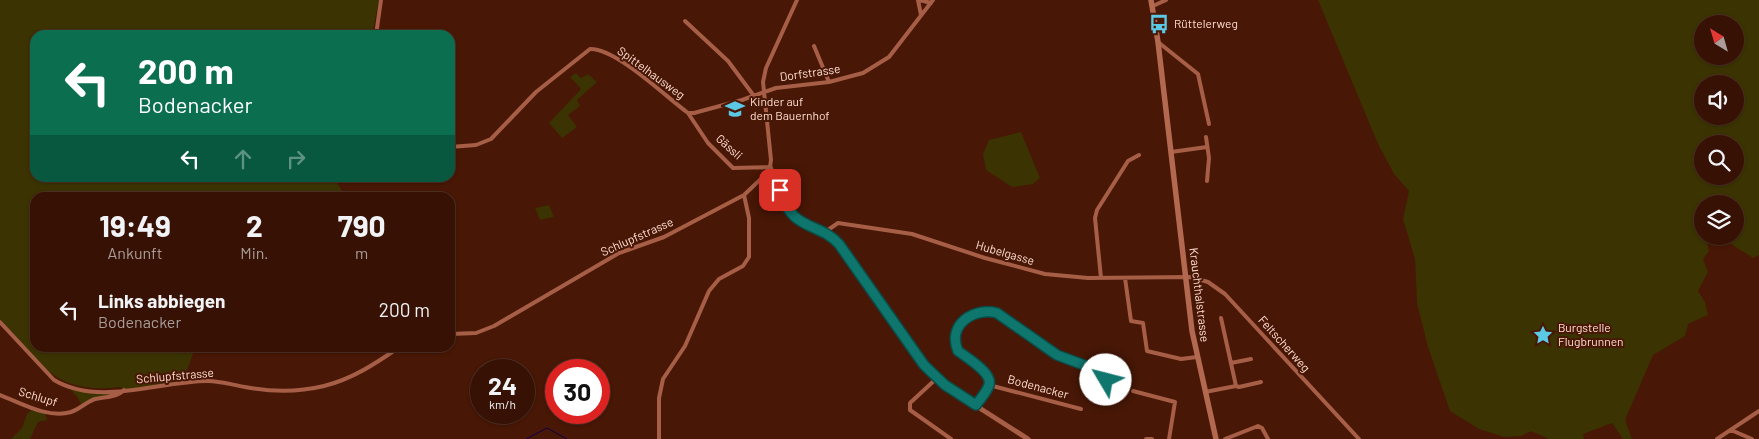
<!DOCTYPE html>
<html lang="de">
<head>
<meta charset="utf-8">
<style>
	body { margin:0; font-family:Barlow,sans-serif; background:#411f13; color:#f1f3f6; height:100vh; display:flex; flex-direction:column; font-size:19px; white-space:nowrap }
	* { box-sizing:border-box; margin:0 }
	p { font-size:16px; color:#aa9d9a }
	.icon { flex:none; width:28px; height:28px; fill:none; stroke:currentColor; stroke-width:2; stroke-linecap:round; stroke-linejoin:round }
	.map { position:relative; flex:1; overflow:hidden }
	.sheet { position:absolute; left:30px; top:192px; width:425px; height:160px; display:flex; flex-direction:column; background:#361104; border-radius:15px; box-shadow:0 1px 4px #0004,0 0 0 1px #503126 }
	.sheet>* { flex:none }
	.guide { position:absolute; left:30px; top:30px; width:425px; height:152px; border-radius:15px; box-shadow:0 1px 4px #0004,0 0 0 1px #503126; background:#0b6e4f; color:#fff; overflow:hidden }
	.needle { width:32px; rotate:323deg }
	.controls { position:absolute; left:1694px; top:15px; display:grid; gap:10px }
	.controls a { display:grid; place-items:center; width:50px; height:50px; border-radius:50%; background:#361104; box-shadow:0 1px 4px #0004,0 0 0 1px #503126; font-size:25px }
	.speed { position:absolute; left:470px; top:359px; display:flex; gap:10px; font-size:25px; font-weight:700; text-align:center }
	.speed>* { display:grid; place-content:center; width:65px; height:65px; border-radius:50%; background:#361104; box-shadow:0 1px 4px #0004,0 0 0 1px #503126; line-height:1 }
	.speed small { font-size:12px; font-weight:400 }
	.speed .limit { border:8px solid #d22; background:#fff; color:#111 }
	.pin { position:absolute; display:grid; place-items:center; width:42px; height:42px; color:#fff; margin:-21px; border-radius:10px; box-shadow:0 2px 8px #0006 }
	.me { position:absolute; width:55px; margin:-28px; rotate:307deg; stroke-linejoin:round; filter:drop-shadow(0 0 4px #0008) }
	.turn { display:flex; align-items:center; gap:18px; height:105px; padding:0 25px; font-size:22px }
	.turn .icon { width:65px; height:65px; stroke-width:2.5 }
	.turn b { display:block; font-size:35px; line-height:42px }
	.lanes { display:flex; align-items:center; height:48px; padding:0 25px; background:#0003; justify-content:center; gap:25px; direction:ltr }
	.lanes .off { opacity:.35 }
	.eta { display:flex; justify-content:space-evenly; align-items:center; height:85px; text-align:center }
	.eta b { font-size:30px; font-weight:700; line-height:35px }
	ul { padding:0; list-style:none }
	li { display:flex; align-items:center; gap:15px; height:65px; padding:0 25px }
	li div { flex:1 }
	li b { display:block; font-size:19px }
	li em { font-style:normal }
	.map>svg:first-child { display:block }
	.green { fill:#3b3301; fill-rule:evenodd }
	.lines { fill:none; stroke-linecap:round; stroke-linejoin:round }
	.stream { stroke:#100048; stroke-width:1 }
	.minor { stroke:#a65e46; stroke-width:4 }
	.tertiary { stroke:#a65e46; stroke-width:5 }
	.secondary { stroke:#b36850; stroke-width:5.5 }
	.route-casing { stroke:#0a4d48; stroke-width:12 }
	.route { stroke:#0f766e; stroke-width:9 }
	.labels { text-anchor:middle; stroke-width:4; stroke-linejoin:round; paint-order:stroke }
	.poi-label { font-size:12px; fill:#ffddd2; stroke:#481705; text-anchor:start }
	.street-label { font-size:12px; fill:#ffddd2; stroke:#481705 }
</style>
</head>
<body>
<div class="map">
<svg width="1759" height="439" viewBox="0 0 1759 439">
	<rect width="100%" height="100%" fill="#481705"/>
	<!-- green -->
	<path class="green" d="M0 0H379L372 35H35V178H334L346 197 35 198V348H195L185 376 173 385 124 390 120 387C54 395 40 363 0 319Z
		M1318 0H1759V255L1753 258 1720 237 1707 242 1709 251 1703 259 1708 272 1698 291 1705 302 1708 315 1688 324 1685 336 1653 355 1625 420 1632 439H1623L1612 423 1583 434 1584 439H1549L1531 431 1521 436 1504 437 1479 429 1450 411 1428 347 1417 303 1415 259 1403 219 1409 191 1394 174 1378 144ZM1702 24H1735V56H1702ZM1702 84H1735V116H1702ZM1702 144H1735V176H1702ZM1702 204H1735V236H1702Z
		M576 73 581 78 588 74 597 82 577 100 580 106 568 115 577 127 562 138 549 123 581 89 570 77Z
		M1021 132 1040 178 1033 184 1012 187 986 170 983 154 989 140Z
		M549 205 554 217 540 220 535 208Z
		M69 388 115 394 81 404 78 398Z
		M32 409 45 412 47 420 38 422 30 439H11L22 428 27 414Z"/>
	<g class="lines">
		<!-- stream -->
		<path class="stream" d="M526 439 547 428 567 439"/>
		<!-- minor -->
		<path class="minor" d="M918 0 921 15
			M920 0 931 3
			M1153 6 1166 0
			M685 21 728 61 754 96
			M376 35 381 0
			M1158 42 1198 74 1209 124
			M814 46 829 82
			M688 113 708 143 733 168 770 167
			M1206 137 1209 158 1207 181
			M450 147 476 145 491 139 536 92 590 49C616 48 666 97 688 113H694L742 100 776 88 829 82 863 73 889 57 933 0
			M1171 152 1207 147
			M825 232 838 223 912 234 985 258 1045 274 1088 278 1191 277 1208 282 1225 294 1359 439
			M1101 278 1095 218 1097 210 1128 161 1139 155
			M1125 278 1131 321 1143 323 1147 351 1181 359 1197 357
			M0 322 54 380C100 407 158 381 208 381 220 381 233 385 245 387 271 392 299 392 324 386 352 379 375 364 398 348
			M450 334 476 333 494 326 619 253 664 237 744 195 763 177 770 167 771 160 763 82 766 68 797 0
			M1231 363 1251 359
			M937 378 910 403V410L951 439
			M989 385 1081 409
			M1236 386 1239 387 1261 382
			M1133 391 1175 402 1169 439
			M1205 392 1236 386 1221 318
			M0 395C21 403 48 419 71 412 80 409 86 402 95 399 105 397 118 397 124 390
			M976 405C980 399 987 392 989 385 993 373 966 357 958 351 947 325 973 307 997 313L1057 355 1108 374 1114 373 1117 376 1116 381 1109 382 1106 378 1108 374
			M1731 430 1752 439
			M659 439V398L663 379 685 346 709 291 719 279 743 266 749 257V218L744 195
			M1146 439H1152
			M1225 439 1258 426 1262 428 1268 439
			M1717 439 1759 411"/>
		<!-- tertiary -->
		<path class="tertiary" d="M770 167 787 208 794 216 825 232 839 244 915 354 934 374 953 391 1028 439"/>
		<!-- secondary -->
		<path class="secondary" d="M1151 0 1158 42 1192 331 1216 439"/>
	</g>
	<g class="lines">
		<defs>
			<path id="route" d="M780 190C784 200 787 210 795 217 809 229 824 228 839 244L924 365 945 385 976 405C980 399 987 392 989 385 993 373 966 357 958 351 947 325 973 307 997 313L1057 355 1108 374 1106 380"/>
		</defs>
		<!-- route casing -->
		<use href="#route" class="route-casing"/>
		<!-- route -->
		<use href="#route" class="route"/>
	</g>
	<!-- icons -->
	<defs>
		<symbol id="bus-bare" viewBox="-9 -9 18 18"><path d="M-5-6H5V4H4V6H2V4H-2V6H-4V4H-5ZM-3.5-4V0h7V-4ZM-3.5 1.2v1.5H-2V1.2ZM2 1.2v1.5H3.5V1.2Z" fill="#5bc8e6" stroke="#481705" stroke-width="2.5" paint-order="stroke"/></symbol>
		<symbol id="school-bare" viewBox="-9 -9 18 18"><path d="M0-5L7-2L0 1L-7-2ZM-4 1L0 2.5L4 1V4Q0 6-4 4Z" fill="#5bc8e6" stroke="#481705" stroke-width="2.5" paint-order="stroke"/></symbol>
		<symbol id="sight-bare" viewBox="-9 -9 18 18"><path d="M0-6L1.8-2.2L6-1.7L2.9 1.2L3.7 5.4L0 3.3L-3.7 5.4L-2.9 1.2L-6-1.7L-1.8-2.2Z" fill="#5bc8e6" stroke="#481705" stroke-width="2.5" paint-order="stroke"/></symbol>
	</defs>
	<g fill-rule="evenodd">
		<use href="#bus-bare" x="1145" y="10" width="28" height="28"/>
		<use href="#school-bare" x="721" y="95" width="28" height="28"/>
		<use href="#sight-bare" x="1529" y="321" width="28" height="28"/>
	</g>
	<g class="labels">
		<!-- poi labels -->
		<g class="poi-label">
			<text x="1174" y="28">Rüttelerweg</text>
			<text x="750" y="106">Kinder auf<tspan x="750" dy="14">dem Bauernhof</tspan></text>
			<text x="1558" y="332">Burgstelle<tspan x="1558" dy="14">Flugbrunnen</tspan></text>
		</g>
		<!-- street labels -->
		<g class="street-label">
			<text transform="translate(651 73) rotate(36)" y="4">Spittelhausweg</text>
			<text transform="translate(810 73) rotate(-8)" y="4">Dorfstrasse</text>
			<text transform="translate(729 147) rotate(42)" y="4">Gässli</text>
			<text transform="translate(637 237) rotate(-24)" y="4">Schlupfstrasse</text>
			<text transform="translate(1005 253) rotate(16)" y="4">Hubelgasse</text>
			<text transform="translate(1199 295) rotate(83)" y="4">Krauchthalstrasse</text>
			<text transform="translate(1284 344) rotate(48)" y="4">Feltscherweg</text>
			<text transform="translate(175 376) rotate(-5)" y="4">Schlupfstrasse</text>
			<text transform="translate(1038 387) rotate(15)" y="4">Bodenacker</text>
			<text transform="translate(38 397) rotate(17)" y="4">Schlupf</text>
		</g>
	</g>
</svg>
<div class="controls">
<a><svg class="needle" viewBox="-14 -14 28 28"><path d="M0-13l5 13h-10z" fill="#e53935"/><path d="M0 13l5-13h-10z" fill="#aa9d9a"/></svg></a>
<a><svg class="icon" aria-label="sound" viewBox="0 0 24 24"><path d="M4 9h4l5-4v14l-5-4H4zM17 9q2 3 0 6"/></svg></a>
<a><svg class="icon" aria-label="search" viewBox="0 0 24 24"><circle cx="10" cy="10" r="6"/><path d="M15 15l6 6"/></svg></a>
<a><svg class="icon" aria-label="layers" viewBox="0 0 24 24"><path d="M12 4l9 5-9 5-9-5zM3 14l9 5 9-5"/></svg></a>
</div>
<div class="speed"><div>24<small>km/h</small></div><div class="limit">30</div></div>
<div class="pin" style="left:780px;top:190px;background:#d93025"><svg class="icon" aria-label="arrive" viewBox="0 0 24 24"><path d="M6 21V4h12l-3 4 3 4H6"/></svg></div>
<svg class="me" style="left:1106px;top:380px" viewBox="-20 -20 40 40"><circle r="19" fill="#fff"/><path d="M0-13L10 11 0 6-10 11z" fill="#0f766e"/></svg>
<div class="guide">
<div class="turn"><svg class="icon" aria-label="left" viewBox="0 0 24 24"><path d="M17 20v-9H6M10 6l-5 5 5 5"/></svg><div><b>200 m</b>Bodenacker</div></div>
<div class="lanes"><svg class="icon" aria-label="left" viewBox="0 0 24 24"><path d="M17 20v-9H6M10 6l-5 5 5 5"/></svg><svg class="icon off" aria-label="ahead" viewBox="0 0 24 24"><path d="M12 20V5M6 11l6-6 6 6"/></svg><svg class="icon off" aria-label="right" viewBox="0 0 24 24"><path d="M7 20v-9h11M14 6l5 5-5 5"/></svg></div>
</div>
<section class="sheet">
<div class="eta">
<div><b>19:49</b><p>Ankunft</p></div>
<div><b>2</b><p>Min.</p></div>
<div><b>790</b><p>m</p></div>
</div>
<ul>
<li><svg class="icon" aria-label="left" viewBox="0 0 24 24"><path d="M17 20v-9H6M10 6l-5 5 5 5"/></svg><div><b>Links abbiegen</b><p>Bodenacker</p></div><em>200 m</em></li>
</ul>
</section>
</div>
</body>
</html>
